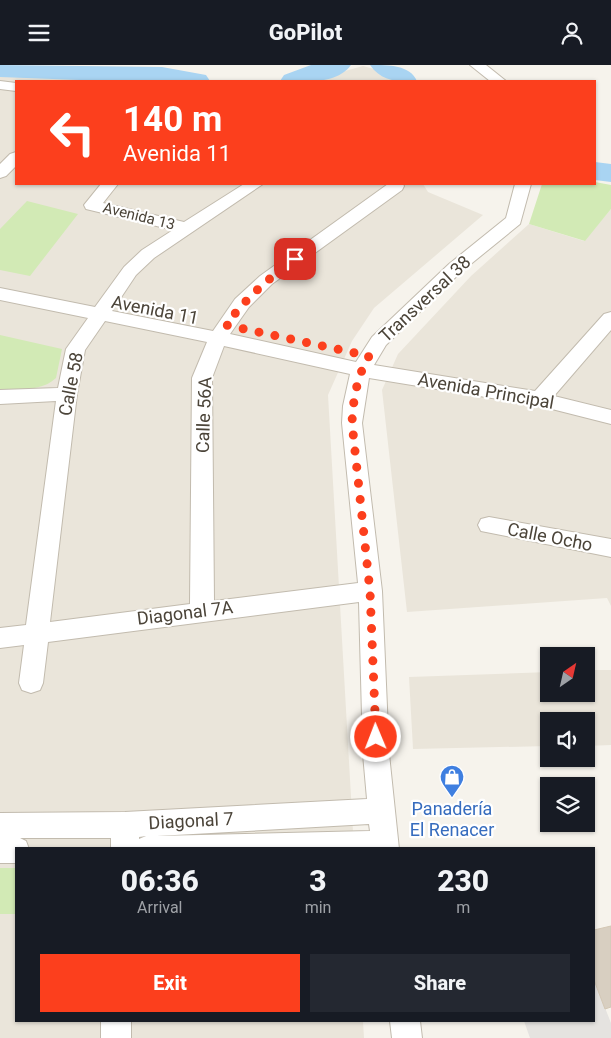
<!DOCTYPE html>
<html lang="en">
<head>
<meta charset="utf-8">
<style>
	body { margin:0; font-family:Roboto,sans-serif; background:#242831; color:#f1f3f6; height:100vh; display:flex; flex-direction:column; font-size:19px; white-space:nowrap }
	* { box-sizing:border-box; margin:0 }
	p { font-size:16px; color:#9ea1a6 }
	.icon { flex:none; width:28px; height:28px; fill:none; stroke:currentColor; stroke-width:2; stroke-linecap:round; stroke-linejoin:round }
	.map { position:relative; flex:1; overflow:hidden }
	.drawer { position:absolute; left:15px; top:782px; width:580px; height:175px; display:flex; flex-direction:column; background:#171b24; border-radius:0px; box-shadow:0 1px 4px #0004 }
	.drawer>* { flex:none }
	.hud { position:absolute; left:15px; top:15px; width:581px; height:105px; border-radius:0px; box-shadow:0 1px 4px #0004; background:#fc3f1d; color:#fff; overflow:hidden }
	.needle { width:32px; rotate:34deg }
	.controls { position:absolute; left:540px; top:582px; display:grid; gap:10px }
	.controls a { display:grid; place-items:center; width:55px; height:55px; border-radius:0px; background:#171b24; box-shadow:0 1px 4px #0004; font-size:25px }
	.pin { position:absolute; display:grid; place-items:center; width:42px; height:42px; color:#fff; margin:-21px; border-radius:10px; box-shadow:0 2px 8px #0006 }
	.me { position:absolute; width:55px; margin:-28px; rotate:359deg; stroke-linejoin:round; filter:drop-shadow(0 0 4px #0008) }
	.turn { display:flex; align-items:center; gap:18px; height:105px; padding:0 25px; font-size:22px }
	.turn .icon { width:65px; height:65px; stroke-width:2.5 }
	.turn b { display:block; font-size:35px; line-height:42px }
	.eta { display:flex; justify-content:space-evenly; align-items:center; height:85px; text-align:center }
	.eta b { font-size:30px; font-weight:800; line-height:35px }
	.action { display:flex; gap:10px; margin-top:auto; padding:10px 25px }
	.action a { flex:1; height:58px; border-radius:0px; background:#fc3f1d; color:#fff; font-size:20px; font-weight:800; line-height:58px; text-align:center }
	.action a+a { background:#242831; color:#f1f3f6 }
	header { display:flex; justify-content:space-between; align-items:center; height:65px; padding:0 25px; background:#171b24; font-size:22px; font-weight:800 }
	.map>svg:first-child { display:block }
	.residential { fill:#eae5da }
	.green { fill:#d2eab5 }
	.parking { fill:#e5e3e0 }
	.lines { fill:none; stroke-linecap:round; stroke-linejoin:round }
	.river { fill:#a9d4f2; fill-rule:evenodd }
	.building { fill:#d8cfc1; stroke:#d3c7b4 }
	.minor-casing { stroke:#c2bbae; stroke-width:2 }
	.minor { fill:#fff; fill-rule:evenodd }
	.route { stroke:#fc3f1d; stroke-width:9; stroke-dasharray:0 16.2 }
	.labels { text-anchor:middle; stroke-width:4.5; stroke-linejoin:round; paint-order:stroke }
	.far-street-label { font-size:15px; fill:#4b4439; stroke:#fff }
	.street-label { font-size:18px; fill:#4b4439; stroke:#fff }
	.shop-label { font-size:18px; fill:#366cbe; stroke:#fff }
</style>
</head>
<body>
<header><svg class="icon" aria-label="menu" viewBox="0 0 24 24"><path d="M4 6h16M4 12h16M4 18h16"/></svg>GoPilot<svg class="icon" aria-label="person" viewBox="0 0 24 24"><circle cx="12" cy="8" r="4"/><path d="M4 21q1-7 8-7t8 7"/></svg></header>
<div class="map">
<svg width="611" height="973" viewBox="0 0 611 973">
	<rect width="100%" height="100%" fill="#f6f3ec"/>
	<!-- residential -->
	<path class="residential" d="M363 1 385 7 396 16H309Z
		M0 8 164 14 175 16H16V119H423L428 127 483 150 374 243 352 276 328 330 354 784H16V956H363L364 973H0Z
		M611 144V541L607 533 407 547 382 325 398 289 471 211 529 159 584 176Z
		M586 605H611V680L586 681V656H549V681L413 684 409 612 549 607V629H586Z"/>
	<!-- green -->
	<path class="green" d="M595 117 611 120V144L585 176 529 159 542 119Z
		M27 136 78 149 30 211 0 205V164Z
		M0 270 62 284 56 313C41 327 19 324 0 324Z
		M0 803H16V849H0Z"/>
	<!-- parking -->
	<path class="parking" d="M594 915 611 958V973H530L524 956H594Z"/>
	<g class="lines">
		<!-- river -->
		<path class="river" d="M0 0 162 2 206 10 210 16H106L0 12Z
			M311 0H351C337 20 301 17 280 16L284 10Z
			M370 0C389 0 410 0 417 16 398 17 382 17 370 0Z
			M595 97 611 99V117L595 115Z"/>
	</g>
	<!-- building -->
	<path class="building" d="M611 861V942L605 944 594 915V865Z"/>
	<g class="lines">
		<defs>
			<path id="minor" d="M470 0H486L506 16H490Z
				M0 16 16 18V26L0 24Z
				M16 87V101L6 111 0 113V99L10 89Z
				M101 119H118L103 138 184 157 244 119H263L154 193 136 210 112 246 213 266 235 234 260 211 388 119H403L404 121 402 125 272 219 249 242 230 269 356 297 372 272 449 199 506 153 515 119H531L520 159 461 207 386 280 374 300 535 326 604 249 611 247V265L554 331 611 345V359L540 341 369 313 362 358 382 526 389 689 399 784H111V773H20L26 776 29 784H16V798H0V748L125 747 367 734 363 689 359 537 48 577 43 618 40 625 31 628 22 625 19 618 24 580 0 583V563L26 560 56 336 0 339V325L58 323 66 284 88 253 0 235V223L95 242 124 202 142 185 173 165 86 144 84 140ZM105 256 207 277 192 313 190 539 50 557 77 329 85 285ZM224 281 350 309 343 341 342 358 358 518 214 536 212 313ZM369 759 370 766 157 771ZM146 771 139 774V772Z
				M489 452 611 474V492L481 466 478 460 481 454Z
				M101 956H131V973H101Z
				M390 956H420L422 973H392Z"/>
		</defs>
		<!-- minor casing -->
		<use href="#minor" class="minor-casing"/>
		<!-- minor -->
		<use href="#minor" class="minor"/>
	</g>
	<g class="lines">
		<!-- route -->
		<path class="route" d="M295 194C268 214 246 233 226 260L369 291C357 311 353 335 352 358L370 526 376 672"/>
	</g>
	<!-- icons -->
	<defs>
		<symbol id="shop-pin" viewBox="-11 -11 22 30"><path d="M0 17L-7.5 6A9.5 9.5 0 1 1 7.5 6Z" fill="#3f7fe0" stroke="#fff"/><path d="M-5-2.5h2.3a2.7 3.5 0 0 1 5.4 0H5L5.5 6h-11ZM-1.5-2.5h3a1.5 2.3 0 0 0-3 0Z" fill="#fff"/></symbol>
	</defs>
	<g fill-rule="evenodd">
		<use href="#shop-pin" x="438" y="698" width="28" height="38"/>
	</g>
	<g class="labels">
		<!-- far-street labels -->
		<g class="far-street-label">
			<text transform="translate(139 151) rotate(14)" y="5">Avenida 13</text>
		</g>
		<!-- street labels -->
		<g class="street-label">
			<text transform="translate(425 234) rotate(-43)" y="6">Transversal 38</text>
			<text transform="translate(155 245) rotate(11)" y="6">Avenida 11</text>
			<text transform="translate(71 319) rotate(-79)" y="6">Calle 58</text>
			<text transform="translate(486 326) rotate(10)" y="6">Avenida Principal</text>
			<text transform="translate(204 350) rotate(-88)" y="6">Calle 56A</text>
			<text transform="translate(550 472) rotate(11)" y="6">Calle Ocho</text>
			<text transform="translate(185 548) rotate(-7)" y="6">Diagonal 7A</text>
			<text transform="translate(191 756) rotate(-3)" y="6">Diagonal 7</text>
		</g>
		<!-- shop labels -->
		<g class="shop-label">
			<text x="452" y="750">Panadería<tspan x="452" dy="21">El Renacer</tspan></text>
		</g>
	</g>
</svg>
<div class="controls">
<a><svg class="needle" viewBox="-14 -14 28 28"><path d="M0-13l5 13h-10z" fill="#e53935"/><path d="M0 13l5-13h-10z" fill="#9ea1a6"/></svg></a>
<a><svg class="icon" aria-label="sound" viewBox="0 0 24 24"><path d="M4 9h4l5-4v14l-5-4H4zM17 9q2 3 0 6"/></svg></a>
<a><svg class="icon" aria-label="layers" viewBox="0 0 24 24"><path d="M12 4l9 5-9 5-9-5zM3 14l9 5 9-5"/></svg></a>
</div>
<div class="pin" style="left:295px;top:194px;background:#d93025"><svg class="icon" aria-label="arrive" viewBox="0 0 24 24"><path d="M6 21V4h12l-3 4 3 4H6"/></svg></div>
<svg class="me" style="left:376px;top:672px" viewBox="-20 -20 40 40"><circle r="17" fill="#fc3f1d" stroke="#fff" stroke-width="3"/><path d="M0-11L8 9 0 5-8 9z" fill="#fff"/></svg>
<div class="hud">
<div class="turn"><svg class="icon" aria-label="left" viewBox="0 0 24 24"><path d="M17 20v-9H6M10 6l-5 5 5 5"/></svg><div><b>140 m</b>Avenida 11</div></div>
</div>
<section class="drawer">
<div class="eta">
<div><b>06:36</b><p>Arrival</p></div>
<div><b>3</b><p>min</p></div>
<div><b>230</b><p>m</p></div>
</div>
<div class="action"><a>Exit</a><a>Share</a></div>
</section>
</div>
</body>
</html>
